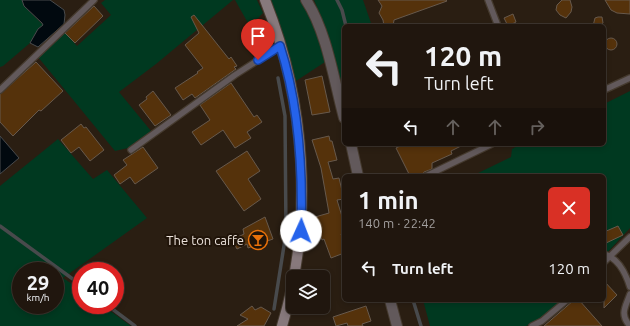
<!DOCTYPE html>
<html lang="en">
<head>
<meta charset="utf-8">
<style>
	body { margin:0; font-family:Ubuntu,sans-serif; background:#2d231c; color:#f1f3f6; height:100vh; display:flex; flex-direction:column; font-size:15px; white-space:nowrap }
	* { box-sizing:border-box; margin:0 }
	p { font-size:13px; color:#a29f9e }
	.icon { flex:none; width:22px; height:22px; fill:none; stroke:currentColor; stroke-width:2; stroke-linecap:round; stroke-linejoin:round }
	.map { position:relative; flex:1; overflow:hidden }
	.sheet { position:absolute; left:342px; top:174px; width:264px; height:128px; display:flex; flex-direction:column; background:#20160e; border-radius:6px; box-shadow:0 2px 6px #0003,0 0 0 1px #3d352e }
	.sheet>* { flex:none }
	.hud { position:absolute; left:342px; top:24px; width:264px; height:122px; border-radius:6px; box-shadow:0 2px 6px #0003,0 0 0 1px #3d352e; background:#20160e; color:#f1f3f6; overflow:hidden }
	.controls { position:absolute; left:286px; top:270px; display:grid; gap:8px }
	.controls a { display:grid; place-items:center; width:44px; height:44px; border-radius:6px; background:#20160e; box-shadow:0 2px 6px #0003,0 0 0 1px #3d352e; font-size:20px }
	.speed { position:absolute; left:12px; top:262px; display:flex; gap:8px; font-size:20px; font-weight:700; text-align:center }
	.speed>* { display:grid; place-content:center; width:52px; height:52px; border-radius:50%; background:#20160e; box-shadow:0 2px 6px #0003,0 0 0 1px #3d352e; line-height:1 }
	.speed small { font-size:10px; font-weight:400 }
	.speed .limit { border:6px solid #d22; background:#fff; color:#111 }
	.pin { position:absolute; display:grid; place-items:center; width:34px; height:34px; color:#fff; margin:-41px -17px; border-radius:50% 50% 50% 0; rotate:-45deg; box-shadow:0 0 4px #0007 }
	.pin .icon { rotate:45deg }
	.me { position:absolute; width:44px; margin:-22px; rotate:2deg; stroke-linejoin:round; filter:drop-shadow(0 0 3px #0008) }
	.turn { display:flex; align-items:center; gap:14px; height:84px; padding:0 16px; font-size:18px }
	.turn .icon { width:52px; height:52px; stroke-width:2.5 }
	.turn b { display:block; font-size:28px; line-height:34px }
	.lanes { display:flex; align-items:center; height:38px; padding:0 16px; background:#0003; justify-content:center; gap:20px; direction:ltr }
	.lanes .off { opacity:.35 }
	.round { display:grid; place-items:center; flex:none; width:42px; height:42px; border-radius:6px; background:#2d231c }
	.summary { display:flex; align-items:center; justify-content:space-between; height:68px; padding:0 16px }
	h1 { font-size:24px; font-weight:600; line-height:30px }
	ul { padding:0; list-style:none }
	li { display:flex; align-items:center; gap:12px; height:52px; padding:0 16px }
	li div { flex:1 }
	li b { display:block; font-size:15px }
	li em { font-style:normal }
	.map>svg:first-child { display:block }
	.green { fill:#003920; fill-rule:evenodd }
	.water { fill:#01090f; stroke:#484a4c }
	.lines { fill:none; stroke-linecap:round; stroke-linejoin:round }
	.stream { stroke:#484a4c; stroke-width:3.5 }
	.building { fill:#55320b; stroke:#67594c }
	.lane-casing { stroke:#453a2e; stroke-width:8 }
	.street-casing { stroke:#453a2e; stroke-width:12 }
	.secondary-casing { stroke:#453a2e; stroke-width:12 }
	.lane { stroke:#62595b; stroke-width:5.5 }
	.street { stroke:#62595b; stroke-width:10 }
	.secondary { stroke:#87797c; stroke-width:10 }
	.route-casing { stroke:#184099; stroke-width:10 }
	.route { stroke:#2563eb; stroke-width:7 }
	.labels { text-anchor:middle; stroke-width:4; stroke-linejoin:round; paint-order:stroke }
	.poi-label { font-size:13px; fill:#ece3dc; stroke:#201409; text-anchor:end }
</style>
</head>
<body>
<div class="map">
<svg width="630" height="326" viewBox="0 0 630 326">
	<rect width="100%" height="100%" fill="#2a1e12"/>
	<!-- green -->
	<path class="green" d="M0 0H22L24 6 43 25 38 29 30 43 3 66 0 67Z
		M105 0H233L156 64 119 92 151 131 128 148 115 151 38 57 64 32 77 46 111 15 101 3Z
		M235 0H257L263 13 258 18 248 23Z
		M271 0H302L314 24 325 62 296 81 278 19Z
		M314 0H363L372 26H344V103L325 26Z
		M630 91V228L604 256V176H472L511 157 512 149 521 144H604V104Z
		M58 139 93 179 107 170 147 218 63 278 81 290V305H102L131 326H0V186ZM21 271H55V305H21Z
		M423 300H562L538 320 526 326H430Z"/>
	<!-- water -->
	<path class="water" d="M22 0H50L64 10 65 15 64 24 38 47 30 43 38 29 43 25 42 23 24 6Z
		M0 136 19 158 0 174Z"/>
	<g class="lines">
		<!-- stream -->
		<path class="stream" d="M337 0 342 10 346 26
			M256 25 268 50
			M0 226 81 285
			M413 300 421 326
			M107 305 135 326
			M274 309 286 233 285 116 278 78"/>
	</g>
	<!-- building -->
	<path class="building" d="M378 0H446L447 1 394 20 393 26H384L383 20 379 13 382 6Z
		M562 0H570L572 7 571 12 566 18 560 15 556 10 557 5Z
		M605 0H630V14L617 13 611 10Z
		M94 6 103 16 75 43 65 33Z
		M513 14 516 22 508 26 504 18Z
		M194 15 229 59 231 57 237 66 234 67 236 69 195 98 192 94 183 100 175 88 198 73 197 72 203 68 185 45 199 33 191 17Z
		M598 17H602L603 23 600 26H593L595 18Z
		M605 44a6 6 0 1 1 12 0a6 6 0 1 1-12 0Z
		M36 62 63 91 41 111 39 110 13 136 0 122V94Z
		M322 76 330 112 312 115 305 80Z
		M231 83 254 117 257 115 262 122 247 132 251 138 235 148 223 130 201 145 192 132 210 120 200 105Z
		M153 91 171 115 155 126 139 105 147 99 146 97Z
		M81 124 84 128 86 127 104 150 90 161 79 147 71 153 61 140Z
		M329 136 330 141H332L337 160 328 162 333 179 339 178 344 199 337 200 344 223V233L341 234 344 242V253L331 258 324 239 322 240 315 217 329 213 321 168 312 140Z
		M404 144H465L451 151 452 154 432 163V169L424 172 422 176H410L396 148Z
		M143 147 158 168 135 184 130 177 120 184 114 175 127 165 123 160Z
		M247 151 260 171 248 179 261 199 244 211 216 171Z
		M265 217 273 239 248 248 247 244 237 249 232 240 244 234 243 229Z
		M618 226 623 235 604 244V232Z
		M604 281 617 295 604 308Z
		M574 300H579L602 326H544Z
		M252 306 255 310 261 307 271 313 264 326H237L248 319 240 315Z
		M366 306 371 321 362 324 363 326H348L347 323 336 326 333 317Z"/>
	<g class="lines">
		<defs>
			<path id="lane" d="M488 0 498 26
				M0 90 94 0
				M604 90 630 78
				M131 150 235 75 280 46
				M426 176 492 144
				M604 254C618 258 626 274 630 287
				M604 262 630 237
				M630 294C626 306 619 314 630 326
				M532 326 542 321 567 300"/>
			<path id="street" d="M306 0C327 32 334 81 344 118
				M351 144 358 176
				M390 300 397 326"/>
			<path id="secondary" d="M265 0C306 102 314 221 282 326"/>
		</defs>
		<!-- lane casing -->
		<use href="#lane" class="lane-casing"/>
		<!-- street casing -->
		<use href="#street" class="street-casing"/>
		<!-- secondary casing -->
		<use href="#secondary" class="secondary-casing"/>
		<!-- lane -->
		<use href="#lane" class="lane"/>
		<!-- street -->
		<use href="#street" class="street"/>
		<!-- secondary -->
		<use href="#secondary" class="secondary"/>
	</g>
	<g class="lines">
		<defs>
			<path id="route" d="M258 60 280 46C299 105 303 169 301 231"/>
		</defs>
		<!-- route casing -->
		<use href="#route" class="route-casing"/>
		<!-- route -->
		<use href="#route" class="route"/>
	</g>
	<!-- icons -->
	<defs>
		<symbol id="bar-ring" viewBox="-11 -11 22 22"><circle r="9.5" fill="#201409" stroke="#e8710a" stroke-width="1.5"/><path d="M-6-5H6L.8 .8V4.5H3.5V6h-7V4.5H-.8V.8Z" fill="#e8710a"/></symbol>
	</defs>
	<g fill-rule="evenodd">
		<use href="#bar-ring" x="247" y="229" width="22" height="22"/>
	</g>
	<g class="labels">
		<!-- poi labels -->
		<g class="poi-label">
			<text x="244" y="245">The ton caffe</text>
		</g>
	</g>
</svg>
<div class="controls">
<a><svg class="icon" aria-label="layers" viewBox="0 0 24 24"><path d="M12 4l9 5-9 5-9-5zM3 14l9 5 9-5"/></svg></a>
</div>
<div class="speed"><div>29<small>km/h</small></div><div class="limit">40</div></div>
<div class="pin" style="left:258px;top:60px;background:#d93025"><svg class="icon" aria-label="arrive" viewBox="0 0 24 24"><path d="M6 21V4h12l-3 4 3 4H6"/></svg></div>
<svg class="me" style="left:301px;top:231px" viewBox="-20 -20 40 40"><circle r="19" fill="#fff"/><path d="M0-13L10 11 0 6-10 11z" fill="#2563eb"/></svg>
<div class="hud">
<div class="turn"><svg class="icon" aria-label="left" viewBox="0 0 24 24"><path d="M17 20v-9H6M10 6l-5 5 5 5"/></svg><div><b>120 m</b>Turn left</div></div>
<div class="lanes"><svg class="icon" aria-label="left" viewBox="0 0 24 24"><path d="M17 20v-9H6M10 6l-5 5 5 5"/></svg><svg class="icon off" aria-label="ahead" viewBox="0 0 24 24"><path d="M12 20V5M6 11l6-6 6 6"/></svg><svg class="icon off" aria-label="ahead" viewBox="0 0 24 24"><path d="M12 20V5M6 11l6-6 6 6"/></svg><svg class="icon off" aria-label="right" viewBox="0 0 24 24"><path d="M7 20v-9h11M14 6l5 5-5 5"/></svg></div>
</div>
<section class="sheet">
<div class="summary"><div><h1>1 min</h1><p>140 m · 22:42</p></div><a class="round" style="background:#d93025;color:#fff"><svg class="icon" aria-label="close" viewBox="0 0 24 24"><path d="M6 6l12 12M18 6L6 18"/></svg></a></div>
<ul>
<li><svg class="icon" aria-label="left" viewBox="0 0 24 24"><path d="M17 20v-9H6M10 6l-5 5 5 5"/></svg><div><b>Turn left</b></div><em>120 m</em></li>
</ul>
</section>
</div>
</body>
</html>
